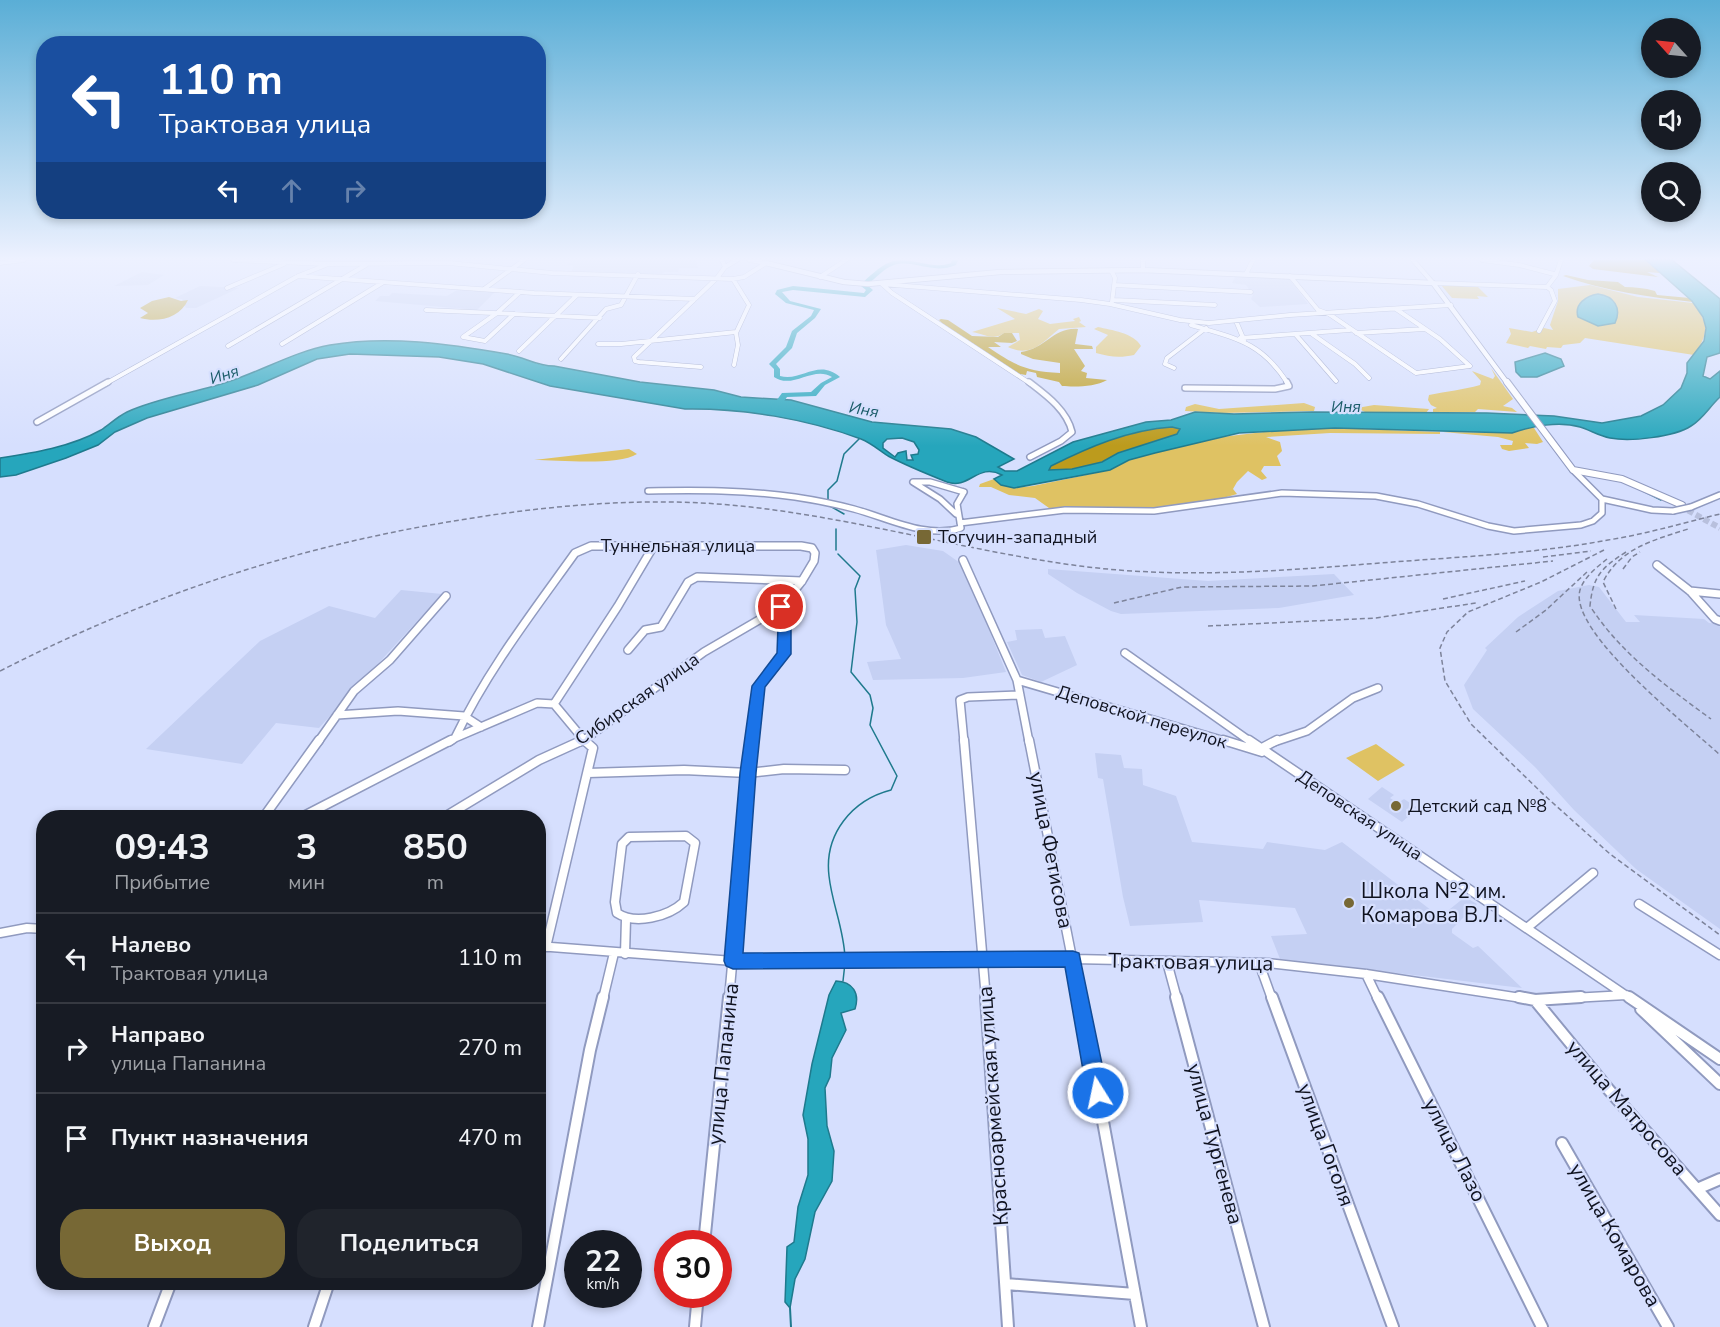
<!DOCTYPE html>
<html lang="ru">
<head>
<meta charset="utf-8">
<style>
	body { margin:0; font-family:"Nunito Sans",sans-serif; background:#20242c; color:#f1f3f6; height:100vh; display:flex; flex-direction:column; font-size:22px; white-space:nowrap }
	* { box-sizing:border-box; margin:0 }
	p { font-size:20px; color:#9ea1a6 }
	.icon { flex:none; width:33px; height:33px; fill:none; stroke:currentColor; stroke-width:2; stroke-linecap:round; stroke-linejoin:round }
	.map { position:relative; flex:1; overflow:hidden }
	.panel { position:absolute; left:36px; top:810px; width:510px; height:480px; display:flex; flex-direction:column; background:#171b24; border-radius:24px; box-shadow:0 3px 9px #0003 }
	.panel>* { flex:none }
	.banner { position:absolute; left:36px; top:36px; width:510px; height:183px; border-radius:24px; box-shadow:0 3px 9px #0003; background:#1a4fa0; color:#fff; overflow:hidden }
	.needle { width:39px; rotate:297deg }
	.controls { position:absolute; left:1641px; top:18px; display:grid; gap:12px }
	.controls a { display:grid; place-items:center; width:60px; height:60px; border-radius:50%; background:#171b24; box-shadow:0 3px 9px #0003; font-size:30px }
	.speed { position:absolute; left:564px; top:1230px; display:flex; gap:12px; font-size:30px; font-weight:700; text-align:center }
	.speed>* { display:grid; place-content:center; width:78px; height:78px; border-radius:50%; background:#171b24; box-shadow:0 3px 9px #0003; line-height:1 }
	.speed small { font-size:15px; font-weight:400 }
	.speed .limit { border:9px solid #d22; background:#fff; color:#111 }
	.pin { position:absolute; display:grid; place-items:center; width:51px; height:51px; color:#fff; margin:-26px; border:3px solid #fff; border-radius:50%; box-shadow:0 2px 6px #0007 }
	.me { position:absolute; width:66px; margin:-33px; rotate:350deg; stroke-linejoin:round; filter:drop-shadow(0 0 4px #0008) }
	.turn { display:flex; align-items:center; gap:21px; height:126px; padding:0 24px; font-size:27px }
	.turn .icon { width:78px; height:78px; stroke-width:2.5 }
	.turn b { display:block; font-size:42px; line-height:51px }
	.lanes { display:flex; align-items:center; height:57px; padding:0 24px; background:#0003; justify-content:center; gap:30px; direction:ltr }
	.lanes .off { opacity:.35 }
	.eta { display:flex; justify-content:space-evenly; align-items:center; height:102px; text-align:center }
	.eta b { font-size:36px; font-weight:700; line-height:42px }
	.button { display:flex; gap:12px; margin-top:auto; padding:12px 24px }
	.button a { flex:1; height:69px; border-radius:24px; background:#776835; color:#fff; font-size:24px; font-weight:700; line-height:69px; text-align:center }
	.button a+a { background:#20242c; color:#f1f3f6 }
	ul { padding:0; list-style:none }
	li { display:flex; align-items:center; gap:18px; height:90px; padding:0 24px; border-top:2px solid #363941 }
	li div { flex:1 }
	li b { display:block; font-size:22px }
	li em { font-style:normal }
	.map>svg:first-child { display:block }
	.built { fill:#c5d0f3 }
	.green { fill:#dfc263 }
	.forest { fill:#bc9b1d }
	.water { fill:#26a6bc; stroke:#1f7a8d; stroke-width:1.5; fill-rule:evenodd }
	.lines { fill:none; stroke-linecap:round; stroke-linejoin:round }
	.stream-far1 { stroke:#1f7a8d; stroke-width:1.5 }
	.stream { stroke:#1f7a8d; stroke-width:2 }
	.river { fill:#26a6bc; fill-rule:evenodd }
	.major-tunnel { stroke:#b8c0dd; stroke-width:6; stroke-dasharray:6 3; stroke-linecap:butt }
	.minor-far4-casing { stroke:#909abf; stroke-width:5 }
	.minor-far3-casing { stroke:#909abf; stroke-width:8 }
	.minor-far2-casing { stroke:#909abf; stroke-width:10 }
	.minor-far1-casing { stroke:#909abf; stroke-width:11 }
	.minor-casing { stroke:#909abf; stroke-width:14 }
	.major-far1-casing { stroke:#909abf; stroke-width:6 }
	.major-casing { stroke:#909abf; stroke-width:8 }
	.minor-far4 { stroke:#fff; stroke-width:4 }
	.minor-far3 { stroke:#fff; stroke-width:5 }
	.minor-far2 { stroke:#fff; stroke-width:7 }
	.minor-far1 { stroke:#fff; stroke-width:8 }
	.minor { stroke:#fff; stroke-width:10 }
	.major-far1 { stroke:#fff; stroke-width:4.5 }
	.major { stroke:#fff; stroke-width:6 }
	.rail { stroke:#7d839a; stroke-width:1.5; stroke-dasharray:5 3; stroke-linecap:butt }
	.minor-bridge-casing { stroke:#909abf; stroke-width:8; stroke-linecap:butt }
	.minor-bridge { stroke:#fff; stroke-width:5 }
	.route { fill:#1a73e8; stroke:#114b97; stroke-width:1.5 }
	.poi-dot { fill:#776835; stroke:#d6dffe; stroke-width:2 }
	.labels { text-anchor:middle; stroke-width:4.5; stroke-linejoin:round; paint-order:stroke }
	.far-water-label { font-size:16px; font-style:italic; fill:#1b5c69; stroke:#d6dffe }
	.poi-label { font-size:18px; fill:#101320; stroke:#d6dffe; text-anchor:start }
	.street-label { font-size:18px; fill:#101320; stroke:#d6dffe }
	.near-street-label { font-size:21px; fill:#101320; stroke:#d6dffe }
	.near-poi-label { font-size:21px; fill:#101320; stroke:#d6dffe; text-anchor:start }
</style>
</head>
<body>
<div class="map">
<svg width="1720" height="1327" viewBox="0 0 1720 1327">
	<rect width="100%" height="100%" fill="#d6dffe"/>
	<!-- built -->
	<path class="built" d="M573 260H696L698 268H679L678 272H664L662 274 571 272 574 266 567 265Z
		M142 272 164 275 148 285 114 286Z
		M1236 275 1288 277 1308 304 1260 307 1251 299 1253 295 1246 285 1232 283Z
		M200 286 239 288 196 308H186L182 299 175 298Z
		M457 290 495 292 477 310 375 301 380 296H389L392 293 447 296Z
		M906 545 943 551 963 565 1006 672 963 678 873 680 867 662 901 659 886 625 876 550Z
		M1048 569 1208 581 1334 574 1354 595 1279 608 1121 614 1111 611 1077 593 1048 574Z
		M1589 585 1599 587 1626 622H1640L1634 615 1704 619 1709 623 1720 624V929L1636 869 1574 810 1535 767 1473 709 1464 685 1487 650 1485 648 1518 617 1558 591Z
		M401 590 442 594 319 728 276 723 242 764 146 749 260 641 329 606 375 618Z
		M1042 629 1045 638 1065 636 1077 665 1041 682 1022 675 1007 642 1017 640 1015 630Z
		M1095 753 1121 755 1124 768 1142 769 1143 785 1176 796 1192 842 1263 849 1267 842 1325 850 1342 842 1440 917 1465 897 1477 904 1452 929V933L1473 948 1478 946 1522 988 1280 959 1271 936 1307 934 1295 908 1199 900 1203 922 1130 926 1123 897 1103 779 1098 778Z
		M1382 787 1394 795 1390 798 1398 803 1404 799 1418 808 1402 822 1368 799Z"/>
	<!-- green -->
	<path class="green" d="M1441 285 1478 287 1488 297 1477 296 1479 299 1452 298Z
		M1590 285 1638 297 1693 303C1709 324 1709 333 1694 355L1585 338 1580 343 1563 345 1561 348 1547 347 1546 349 1530 346 1528 348 1506 343 1511 334 1509 328 1532 332 1544 328 1553 330 1550 325 1558 301V289Z
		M997 308 1026 314 1039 309 1043 311 1038 319 1050 324 1075 321 1073 319 1079 317 1081 321 1079 322 1086 327 1059 329C1043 342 1031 358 1008 347L1020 340 1019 333H1004C993 341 984 334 972 332L1015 319Z
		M1098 327C1111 330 1134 333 1141 346L1134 355C1120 358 1110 357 1096 353V347L1108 335 1094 329Z
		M1491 368 1513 399 1503 406 1512 408 1517 412 1478 409 1475 412H1433V409L1437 408 1431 405 1428 400 1429 395C1447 391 1463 390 1480 385L1481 381 1472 371 1493 379 1495 376Z
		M1304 403 1315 407 1314 411 1220 413 1185 411 1186 407 1195 404 1219 409Z
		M1374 405 1429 409 1426 413 1365 412 1357 408Z
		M1528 427 1534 428 1543 442 1537 444 1525 443 1529 448 1509 451 1502 449 1500 445H1512L1513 441 1498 437 1443 432 1512 433Z
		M1335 428 1440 432V434L1330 433 1266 437 1280 442 1282 451 1277 456 1281 466H1264L1261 471 1267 478 1262 480 1248 471 1237 482 1233 489 1237 494 1216 500 1153 509 1049 508 1035 498 1009 495 991 487H979L980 484 994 479 1001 485 1014 488 1033 486 1110 470 1129 460 1213 438 1280 430Z
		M629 449 637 454C618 466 559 460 534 460Z
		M1376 744 1405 765 1378 781 1346 758Z"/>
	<!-- forest -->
	<path class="forest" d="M1594 260H1646L1660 273 1647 272 1658 277 1593 269 1589 266Z
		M1566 275 1588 280 1618 282 1625 287C1635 287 1644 288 1655 291L1657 295 1690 298 1693 302C1649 297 1605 291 1563 276Z
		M169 297 181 301 188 300C180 318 158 323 140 318L148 313 140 308 152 301Z
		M941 319 948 320 972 336 998 337 1004 333H1012L1017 341 1012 343 994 342 1001 347H988C1016 366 1026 371 1060 373V363L1033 359 1021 354V352C1046 349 1053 327 1078 329L1075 344 1092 346 1093 349H1074L1085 366 1081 371 1087 373 1086 378 1107 380C1095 387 1075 387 1062 386L1059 382 1037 377 1036 373 1027 371 1026 375 1020 374 942 323 939 320Z
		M1172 427 1180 429 1177 434 1118 453 1102 462 1072 469 1049 471 1050 466C1089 447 1128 430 1172 427Z"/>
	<!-- water -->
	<path class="water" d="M1646 260H1672L1720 299V353L1707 357 1703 376 1710 379 1720 371V397C1710 406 1703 419 1691 426 1674 437 1630 442 1610 438 1599 436 1590 430 1580 427 1559 421 1532 426 1512 433L1335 428 1239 433 1155 453 1129 460 1110 470 1014 488 1001 485 994 479 1002 475C978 462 969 490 947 482 927 474 907 466 888 456 879 450 871 443 861 439 807 419 743 408 685 409L550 386 483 364 439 357 350 354 317 359 258 385 147 418 115 432 98 445 66 458 16 475 0 477V458C33 453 71 447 101 430 110 424 117 417 127 412 160 397 201 392 236 379 267 368 297 351 330 345 388 335 450 344 507 354 525 357 536 366 554 366L640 382 714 390 741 397 791 400 872 422 951 429 976 437 1014 459 998 467 1005 471H1017L1073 442 1146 422 1171 420 1195 412 1234 414 1312 412 1487 413 1554 416 1602 423 1641 416 1663 405 1681 388 1687 373V363L1704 341 1706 328 1703 317 1692 301ZM1172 427 1180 429 1177 434 1118 453 1102 462 1072 469 1049 470 1051 466C1089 447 1128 430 1172 427ZM902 438 914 442 919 450 918 454 911 455 913 460H907L906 451 898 453 895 457 883 448V443L887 439Z
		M1598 294C1614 296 1622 308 1615 323L1598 326 1578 317C1574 304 1586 296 1598 294Z
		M1545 353 1561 359 1564 366 1537 377H1521L1516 372 1515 362Z
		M836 981C853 982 860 993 855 1009L841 1013 846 1030 832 1058 830 1077 825 1088 827 1126 834 1151 832 1181 815 1212 805 1259 795 1279 790 1308 785 1302 787 1247 794 1242 798 1207 808 1175V1139L803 1115 812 1064 829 995Z"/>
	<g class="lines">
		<!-- stream-far1 -->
		<path class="stream-far1" d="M1643 491 1661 500
			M828 502V490L837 481 844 454 859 439
			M830 506 844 514
			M836 529V550
			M838 554 860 576 855 589 857 622 851 672 870 695 873 708 870 725 897 776 891 790C852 800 824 834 829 876 832 904 844 929 845 958
			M843 981 845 963"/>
		<!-- stream -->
		<path class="stream" d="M790 1308 791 1327"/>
		<!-- river -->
		<path class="river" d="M952 260H958L956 265C932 275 914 259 894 265 884 268 875 279 867 285L873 290 865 297 793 290 782 292 790 301 821 309 815 318 797 333 792 348 776 364 780 369V376C802 382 818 358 840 377L825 385 816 396 787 397 778 410H772L771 408 782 393 811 392 821 383 832 377C813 365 793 390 774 377V369L769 364 786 347 792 331 811 316 814 310 786 303 775 294 777 290 793 286 864 293 866 290 861 286V284C869 277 879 267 888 263 908 254 931 271 951 263Z"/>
		<!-- major-tunnel -->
		<path class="major-tunnel" d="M1680 506 1720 528"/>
		<defs>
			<path id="minor-far4" d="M233 260 328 264 449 263 552 273 733 279 744 277 766 263
				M749 260 766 263
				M1143 260V270
				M1413 260 1433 283 1547 287
				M1482 260 1519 265 1554 274
				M0 263 24 260
				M725 267 737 260
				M1111 270 1115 278 1112 302
				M1246 274 1253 260
				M298 276 534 293 695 299
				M1290 276 1318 310 1329 314 1416 373 1470 366
				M820 277 846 260
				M733 279 749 305 736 333 738 345 734 365
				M882 284 1081 300 1110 304 1180 320 1209 323 1290 315 1451 305
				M882 284 892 293 1031 384
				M1114 285 1251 292
				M1547 287 1556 275 1561 260
				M227 288 284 264
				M484 289 524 260
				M1114 300 1215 305
				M1396 309 1440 339 1470 366
				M426 310 600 318
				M514 314 485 341 463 337 497 313 520 292
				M1236 321 1244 340
				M1191 325C1235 338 1262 342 1288 384
				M1539 331 1555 301 1551 290 1547 287
				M1356 333 1425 329
				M1312 334 1355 364 1369 378
				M1296 335 1336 381
				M1240 338 1350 330
				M282 344 382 283
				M598 344H621L736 332
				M228 346 366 265
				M519 351 577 295
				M561 359 606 309 621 305 638 274
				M701 367 639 362 635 361 634 357 717 278 725 267 722 260
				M1174 368 1165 364 1167 358 1206 328
				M105 384 298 276 326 265"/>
			<path id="minor-far3" d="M1029 382C1046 395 1067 410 1072 432L1061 441 1030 457
				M1185 388 1275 389 1289 386 1287 382
				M37 422 108 382
				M1573 470 1602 499 1652 510 1673 511
				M648 491C697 490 746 490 795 497 815 500 835 504 854 509 888 518 926 539 961 528L957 504 964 492
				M1691 507 1720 495
				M956 514 940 499 913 482H930L964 492
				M960 523 1065 510 1154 511 1282 493 1376 496 1418 504 1488 526 1514 531 1581 525 1593 521 1602 513V499"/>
			<path id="minor-far2" d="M591 546H801L812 548 815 553 814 561 802 581 781 607 704 652 584 740 554 704 537 703 455 738C487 671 532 613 575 553Z
				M963 560 1017 680 1029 742
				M1657 565 1690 591 1715 619 1720 621
				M1690 591 1720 594
				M628 650 645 630 661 627 688 582 697 577 802 581
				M1125 653 1251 742
				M1017 680 1228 742
				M554 704 618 606 653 547
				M337 715 398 711 464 716 481 727
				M584 740 586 742
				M318 742 354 691 390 660 446 596
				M449 742 455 738
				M580 742 584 740
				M752 742 759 686 784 654 781 607
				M964 742 960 700 968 697 1020 695
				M1274 742 1307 731 1353 698 1378 688"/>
			<path id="minor-far1" d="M964 740 986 999
				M1029 740 1080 999
				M1223 740 1262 752
				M1249 740 1631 999
				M1260 749 1277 740
				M588 773 684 770 748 773 784 769 845 770
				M263 818 319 740
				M300 818 451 740
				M443 818 539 760 583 740
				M686 836 695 843 684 902C668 917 635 925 617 913L615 902 622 844 629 837Z
				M1639 904 1720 955
				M1528 927 1593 873
				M0 933 27 928 44 929
				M538 946 733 961 1073 959 1268 963 1366 974 1528 999
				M546 947 593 748 584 740
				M625 954 626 919
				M1167 962 1177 999
				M1259 963 1272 999
				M1366 974 1378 999
				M603 999 614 953
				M729 999 752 740
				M1554 999 1626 995"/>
			<path id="minor" d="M986 997 1008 1327
				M1080 997 1141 1327
				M1176 997 1264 1327
				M1272 997 1393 1327
				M1378 997 1542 1327
				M1519 997 1535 1000 1581 997
				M1629 997 1720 1059
				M1535 1000 1609 1090 1720 1215
				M1641 1009 1720 1084
				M1562 1143 1668 1327
				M1697 1189 1720 1179
				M704 1244 729 997
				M1006 1284 1135 1294
				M154 1327 171 1282
				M314 1327 329 1282
				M538 1327 590 1050 603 997
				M695 1327 698 1294"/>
			<path id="major-far1" d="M766 263 844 282 868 284 1000 272 1143 270 1433 283 1508 384"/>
			<path id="major" d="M1507 382 1573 470 1622 479 1682 505"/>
		</defs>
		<!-- minor-far4 casing -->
		<use href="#minor-far4" class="minor-far4-casing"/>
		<!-- minor-far3 casing -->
		<use href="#minor-far3" class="minor-far3-casing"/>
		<!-- minor-far2 casing -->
		<use href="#minor-far2" class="minor-far2-casing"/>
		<!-- minor-far1 casing -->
		<use href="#minor-far1" class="minor-far1-casing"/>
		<!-- minor casing -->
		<use href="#minor" class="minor-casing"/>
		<!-- major-far1 casing -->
		<use href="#major-far1" class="major-far1-casing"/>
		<!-- major casing -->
		<use href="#major" class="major-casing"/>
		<!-- minor-far4 -->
		<use href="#minor-far4" class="minor-far4"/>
		<!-- minor-far3 -->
		<use href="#minor-far3" class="minor-far3"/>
		<!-- minor-far2 -->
		<use href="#minor-far2" class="minor-far2"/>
		<!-- minor-far1 -->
		<use href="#minor-far1" class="minor-far1"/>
		<!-- minor -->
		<use href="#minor" class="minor"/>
		<!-- major-far1 -->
		<use href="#major-far1" class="major-far1"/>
		<!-- major -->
		<use href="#major" class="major"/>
		<!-- rail -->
		<path class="rail" d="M1604 550 1541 582 1468 612 1447 632 1440 648 1445 681 1471 724 1544 795 1610 854 1720 935
			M1626 552C1601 568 1593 576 1590 606 1621 654 1666 686 1711 719
			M1543 557 1591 551
			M1607 559C1597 567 1584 577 1580 590 1568 632 1690 727 1720 755
			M1623 569 1632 557 1640 552
			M1443 599 1525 581
			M1114 603 1182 587 1313 586 1553 561
			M1616 609 1603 582C1620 548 1654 540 1688 529
			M1208 626 1376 618 1476 603
			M1516 632 1546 610 1587 572
			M0 671C146 597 281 551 442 523 517 510 594 501 670 502 809 503 943 548 1080 566 1180 579 1280 571 1380 563 1456 557 1533 554 1608 540 1646 534 1683 523 1720 514"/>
		<defs>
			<path id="minor-bridge" d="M1673 511 1691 507"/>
		</defs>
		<!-- minor-bridge casing -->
		<use href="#minor-bridge" class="minor-bridge-casing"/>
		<!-- minor-bridge -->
		<use href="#minor-bridge" class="minor-bridge"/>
	</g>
	<!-- sky -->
	<linearGradient id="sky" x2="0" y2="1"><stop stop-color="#5aaed6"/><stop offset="0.58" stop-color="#edf1ff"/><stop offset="1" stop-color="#edf1ff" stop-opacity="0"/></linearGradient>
	<rect width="1720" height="446" fill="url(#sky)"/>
	<!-- route -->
	<path class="route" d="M781 603 787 607 791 626V654L765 687 756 773 743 953 1073 951 1079 953 1108 1093 1105 1100 1098 1103 1090 1100 1087 1093 1065 967 733 969 726 966 724 961 740 773 752 686 777 653 778 626 774 607Z"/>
	<!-- markers -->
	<g class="poi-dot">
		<rect x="916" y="529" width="16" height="16" rx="3"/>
		<circle cx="1396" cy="806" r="6"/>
		<circle cx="1349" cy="903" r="6"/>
	</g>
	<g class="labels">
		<!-- far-water labels -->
		<g class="far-water-label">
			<text transform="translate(224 374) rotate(-18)" y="6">Иня</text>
			<text x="1346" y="412">Иня</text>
			<text transform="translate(864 409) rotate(10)" y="6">Иня</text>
		</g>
		<!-- poi labels -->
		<g class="poi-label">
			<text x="938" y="543">Тогучин-западный</text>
			<text x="1408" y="812">Детский сад №8</text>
		</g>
		<!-- street labels -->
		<g class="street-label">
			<text x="678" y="552">Туннельная улица</text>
			<text transform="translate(637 699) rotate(-35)" y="6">Сибирская улица</text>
			<text transform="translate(1142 717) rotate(17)" y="6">Деповской переулок</text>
			<text transform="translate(1360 815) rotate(34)" y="6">Деповская улица</text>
		</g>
		<!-- near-street labels -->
		<g class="near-street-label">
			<text transform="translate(1051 850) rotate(79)" y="7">улица Фетисова</text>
			<text transform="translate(1191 962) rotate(1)" y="7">Трактовая улица</text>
			<text transform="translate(723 1064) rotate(-84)" y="7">улица Папанина</text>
			<text transform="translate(993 1106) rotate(-94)" y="7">Красноармейская улица</text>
			<text transform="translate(1627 1108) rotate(49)" y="7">улица Матросова</text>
			<text transform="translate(1215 1144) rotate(75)" y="7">улица Тургенева</text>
			<text transform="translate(1326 1145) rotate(70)" y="7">улица Гоголя</text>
			<text transform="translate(1455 1150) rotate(63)" y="7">улица Лазо</text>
			<text transform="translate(1615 1235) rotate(60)" y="7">улица Комарова</text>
		</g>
		<!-- near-poi labels -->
		<g class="near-poi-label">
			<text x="1361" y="898">Школа №2 им.<tspan x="1361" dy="24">Комарова В.Л.</tspan></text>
		</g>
	</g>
</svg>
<div class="controls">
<a><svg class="needle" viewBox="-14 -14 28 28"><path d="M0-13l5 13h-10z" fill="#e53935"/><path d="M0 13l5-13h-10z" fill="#9ea1a6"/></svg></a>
<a><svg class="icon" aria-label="sound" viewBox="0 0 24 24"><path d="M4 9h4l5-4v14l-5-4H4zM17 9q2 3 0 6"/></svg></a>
<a><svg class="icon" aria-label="search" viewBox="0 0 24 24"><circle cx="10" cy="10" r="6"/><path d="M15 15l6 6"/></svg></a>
</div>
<div class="speed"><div>22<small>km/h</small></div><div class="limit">30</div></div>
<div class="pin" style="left:781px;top:607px;background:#d93025"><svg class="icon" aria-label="arrive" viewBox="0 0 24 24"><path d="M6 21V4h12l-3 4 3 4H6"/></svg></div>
<svg class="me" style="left:1098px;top:1093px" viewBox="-20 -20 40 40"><circle r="17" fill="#1a73e8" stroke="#fff" stroke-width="3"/><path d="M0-11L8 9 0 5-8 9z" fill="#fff"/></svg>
<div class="banner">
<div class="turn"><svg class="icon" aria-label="left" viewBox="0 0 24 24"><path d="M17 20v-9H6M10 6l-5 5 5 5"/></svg><div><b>110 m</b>Трактовая улица</div></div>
<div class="lanes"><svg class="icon" aria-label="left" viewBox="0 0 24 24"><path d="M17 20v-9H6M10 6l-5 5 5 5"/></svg><svg class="icon off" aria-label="ahead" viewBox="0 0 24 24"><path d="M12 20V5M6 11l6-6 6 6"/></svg><svg class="icon off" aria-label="right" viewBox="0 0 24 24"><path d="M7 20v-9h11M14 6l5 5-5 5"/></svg></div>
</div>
<section class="panel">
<div class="eta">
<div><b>09:43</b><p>Прибытие</p></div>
<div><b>3</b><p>мин</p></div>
<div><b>850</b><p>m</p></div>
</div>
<ul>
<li><svg class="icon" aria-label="left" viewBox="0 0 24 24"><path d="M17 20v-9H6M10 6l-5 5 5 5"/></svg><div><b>Налево</b><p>Трактовая улица</p></div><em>110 m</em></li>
<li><svg class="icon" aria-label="right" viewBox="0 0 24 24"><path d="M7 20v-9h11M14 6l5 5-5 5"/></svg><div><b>Направо</b><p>улица Папанина</p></div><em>270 m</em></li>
<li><svg class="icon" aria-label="arrive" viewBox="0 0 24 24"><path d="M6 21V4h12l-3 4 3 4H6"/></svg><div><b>Пункт назначения</b></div><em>470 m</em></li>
</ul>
<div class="button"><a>Выход</a><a>Поделиться</a></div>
</section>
</div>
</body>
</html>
